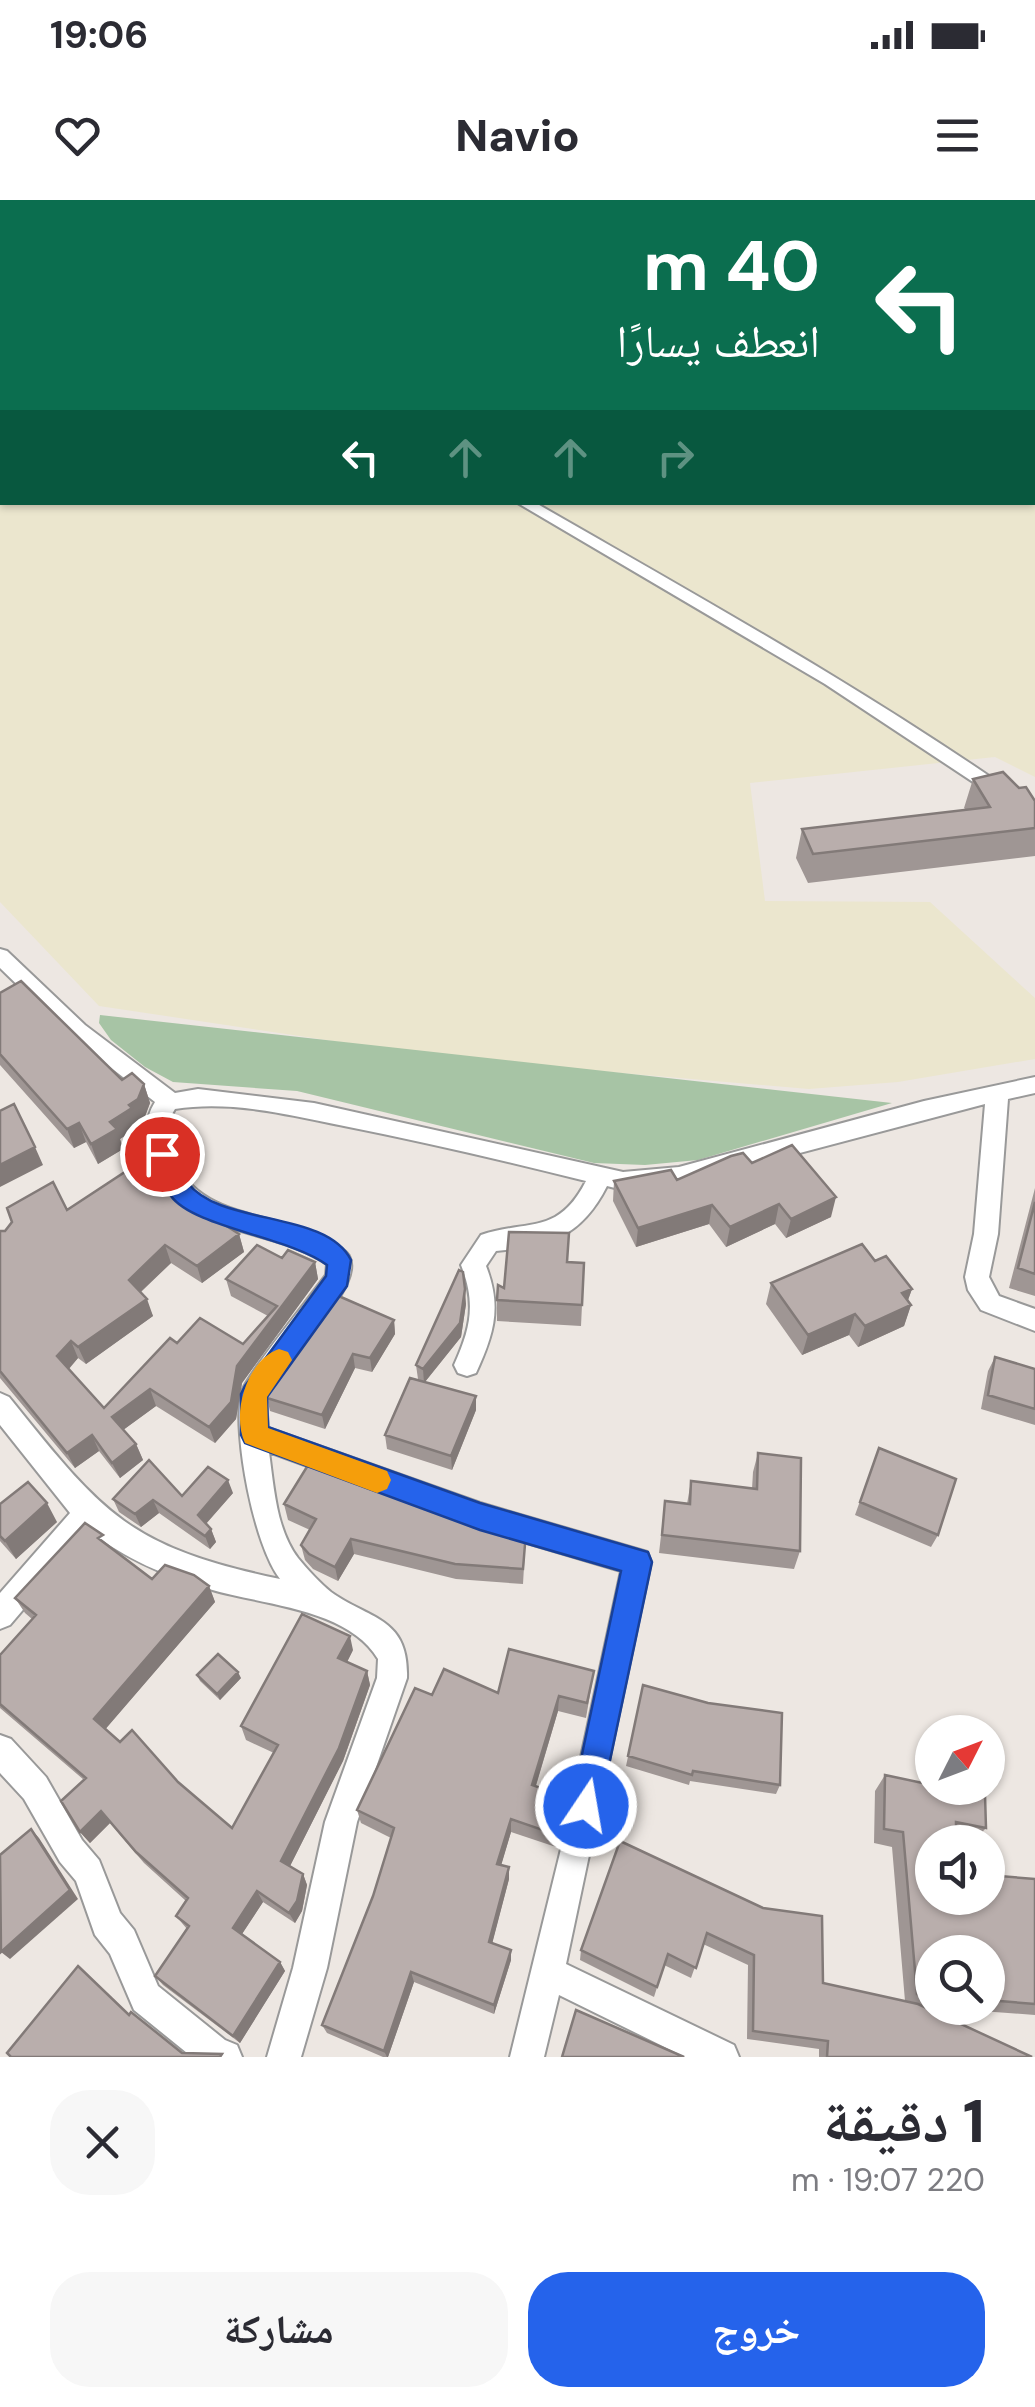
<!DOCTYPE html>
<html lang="ar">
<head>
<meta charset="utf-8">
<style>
	body { margin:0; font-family:"DM Sans","Noto Naskh Arabic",sans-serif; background:#f7f7f7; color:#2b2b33; direction:rtl; height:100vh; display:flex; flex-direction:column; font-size:38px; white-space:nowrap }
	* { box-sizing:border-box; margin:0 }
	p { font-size:32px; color:#7c7c81 }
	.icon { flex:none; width:55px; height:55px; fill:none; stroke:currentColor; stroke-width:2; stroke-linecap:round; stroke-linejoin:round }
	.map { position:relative; height:1857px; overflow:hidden; direction:ltr }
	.panel { display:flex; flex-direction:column; background:#fff; flex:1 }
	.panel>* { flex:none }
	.banner { position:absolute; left:0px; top:0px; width:1035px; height:305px; box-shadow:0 2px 8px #0004; direction:rtl; background:#0b6e4f; color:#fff; overflow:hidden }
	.needle { width:65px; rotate:48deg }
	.tools { position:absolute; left:915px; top:1515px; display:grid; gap:20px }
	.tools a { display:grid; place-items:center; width:90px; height:90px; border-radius:50%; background:#fff; box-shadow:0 2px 8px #0004; font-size:50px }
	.pin { position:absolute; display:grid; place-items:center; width:85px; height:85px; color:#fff; margin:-42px; border:5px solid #fff; border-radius:50%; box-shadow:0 2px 10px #0007 }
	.me { position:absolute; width:110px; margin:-55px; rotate:12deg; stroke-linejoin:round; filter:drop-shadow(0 0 8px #0008) }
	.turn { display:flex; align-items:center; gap:35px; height:210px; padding:0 50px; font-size:45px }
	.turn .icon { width:130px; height:130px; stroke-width:2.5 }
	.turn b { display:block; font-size:70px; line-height:85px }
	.lanes { display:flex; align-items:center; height:95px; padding:0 50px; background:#0003; justify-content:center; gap:50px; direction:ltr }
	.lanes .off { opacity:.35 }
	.round { display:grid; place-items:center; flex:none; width:105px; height:105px; border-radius:40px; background:#f7f7f7 }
	.overview { display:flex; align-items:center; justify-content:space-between; height:170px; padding:0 50px }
	h1 { font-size:60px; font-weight:800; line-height:75px }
	.primary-button { display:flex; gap:20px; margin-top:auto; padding:20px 50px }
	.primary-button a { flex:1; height:115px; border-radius:40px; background:#2563eb; color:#fff; font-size:40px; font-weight:800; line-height:115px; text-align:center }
	.primary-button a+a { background:#f7f7f7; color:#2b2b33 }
	.status { display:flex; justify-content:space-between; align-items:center; height:70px; padding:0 50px; background:#fff; direction:ltr }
	.status svg { height:28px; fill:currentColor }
	header { display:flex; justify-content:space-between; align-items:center; height:130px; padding:0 50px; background:#fff; font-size:45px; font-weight:800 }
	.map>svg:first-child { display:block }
	.farmland { fill:#ebe6ce; fill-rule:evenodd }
	.cemetery { fill:#a7c4a5 }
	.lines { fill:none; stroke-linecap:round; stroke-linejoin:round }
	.street-casing { stroke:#999; stroke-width:4 }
	.street { fill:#fff; fill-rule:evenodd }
	.wall { fill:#9f9694 }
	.shaded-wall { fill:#827a78 }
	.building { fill:#b9aeac; stroke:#827a78; stroke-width:2.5 }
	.route { fill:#2563eb; stroke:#184099; stroke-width:2.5 }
	.slow { fill:#f59e0b }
</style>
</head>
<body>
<div class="status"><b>19:06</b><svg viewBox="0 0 49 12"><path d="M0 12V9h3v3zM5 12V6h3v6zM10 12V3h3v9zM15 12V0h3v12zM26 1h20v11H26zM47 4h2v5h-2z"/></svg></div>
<header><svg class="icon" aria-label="menu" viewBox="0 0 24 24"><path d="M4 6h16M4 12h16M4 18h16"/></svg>Navio<svg class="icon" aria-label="heart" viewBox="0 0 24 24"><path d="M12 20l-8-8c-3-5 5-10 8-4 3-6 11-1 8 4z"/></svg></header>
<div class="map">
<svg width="1035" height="1857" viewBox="0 0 1035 1857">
	<rect width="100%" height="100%" fill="#ede7e2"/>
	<!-- farmland -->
	<path class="farmland" d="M0 0H1035V577L995 557 750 583 765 701 930 702 1035 798V859L898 882 809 889 447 858 99 806 0 702ZM2 2H1032V302H2Z"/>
	<!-- cemetery -->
	<path class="cemetery" d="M100 815 892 903 698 960 645 965 594 963 297 891 173 882 145 867 111 840 99 823Z"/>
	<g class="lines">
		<defs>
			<path id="street" d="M220 0H232L233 2H222Z
				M0 123H2V131H0Z
				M516 302H534C704 400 875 494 1035 608V623L825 484Z
				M0 749 7 751 85 825 175 893 198 889 314 903 623 972 679 967 924 901 1035 877V893L1008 899 998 1034 989 1077 999 1096 1035 1109V1131L981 1110 968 1090 965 1077 974 1034 985 904 679 985 623 990 607 986C581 1037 550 1046 496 1051L486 1066C502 1107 494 1134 476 1173L467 1176 458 1173 454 1165C471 1128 476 1103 461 1065L481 1035C528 1019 558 1036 586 981 506 961 425 942 344 926 290 915 231 900 175 909 166 922 169 938 173 953 193 1022 279 1010 331 1042 337 1046 346 1050 349 1056 367 1089 276 1164 267 1198 265 1206 268 1219 268 1228L480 1303 647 1352 651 1362 566 1764 734 1845 739 1857H685L559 1795 544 1857H510L563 1641 621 1371 480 1329 269 1252C274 1287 276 1329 298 1358 307 1369 320 1383 331 1392 370 1420 409 1417 407 1478L357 1622 327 1768 301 1857H267L293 1768 325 1622 377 1478 378 1459C348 1408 261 1405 209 1389 166 1376 125 1359 90 1331L10 1425 0 1429V1393L70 1313 0 1225V1193L9 1197C103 1314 128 1347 280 1379 254 1346 233 1235 241 1194 244 1178 312 1095 326 1075L327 1064C262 1021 176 1042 151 954 145 935 145 918 155 902L69 835 0 768Z
				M0 1535 11 1539 46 1577 82 1640 99 1660 120 1713 134 1730 158 1786 225 1840 237 1845 242 1857H192L134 1810 110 1754 95 1735 76 1681 60 1662 24 1599 0 1573Z"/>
		</defs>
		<!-- street casing -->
		<use href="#street" class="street-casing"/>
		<!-- street -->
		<use href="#street" class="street"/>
	</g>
	<!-- wall -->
	<path class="wall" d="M973 579 1019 588 1035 601V656L808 683 796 658 802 629 966 610 964 608Z
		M0 793 122 880 144 884 150 903 144 919 137 924 138 927 120 939 123 949 98 964 86 942 74 948 0 865Z
		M752 963 831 1017 786 1038 775 1024 726 1047 709 1024 636 1047 613 1001 614 981 677 980Z
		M135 978 177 994 239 1034 244 1052 202 1083 171 1063 141 1092 153 1116 86 1164 78 1158 69 1169 104 1208 177 1143 243 1144 268 1116 231 1096 226 1079 282 1058 315 1062 318 1079 242 1183 236 1219 215 1243 156 1206 123 1230 136 1244 143 1260 120 1278 99 1251 75 1268 0 1178V1031H5L67 1010Z
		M1035 988V1096L1009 1088Z
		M875 1061 912 1089 908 1100 911 1105 904 1126 858 1147 849 1135 802 1155 766 1104 771 1083Z
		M567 1062 582 1105 581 1126 497 1121V1100L504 1088Z
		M466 1104 461 1137 425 1182 476 1210 452 1270 387 1249 385 1235 423 1182 418 1179 416 1165Z
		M394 1120 395 1134 372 1172 355 1168 325 1229 270 1211 267 1198Z
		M995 1157 1035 1169V1225L981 1209 988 1171Z
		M879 1248 938 1335 931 1347 855 1315Z
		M758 1253 800 1351 794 1369 659 1353 665 1301 687 1304 691 1281 752 1289 753 1272Z
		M233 1293 206 1324 211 1329 216 1342 210 1349 159 1313 141 1327 119 1312 113 1299Z
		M0 1304 57 1322 16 1359 0 1341Z
		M284 1304 452 1308V1314L526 1332 523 1384 456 1379 354 1354 338 1381 313 1369 305 1360 301 1345 310 1330 288 1320Z
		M109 1346 152 1379 209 1386 215 1402 105 1529 120 1542 178 1582 232 1628 274 1553 246 1540 241 1526 353 1450 347 1462 367 1471 370 1485 343 1561 290 1666 303 1674 307 1685 302 1711 295 1723 263 1702 242 1734 280 1762 285 1771 240 1843 163 1785 155 1776 187 1729 176 1716 186 1701 144 1663 110 1623 90 1643 80 1632 84 1580 0 1508V1455L32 1419 25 1413 15 1398Z
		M594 1471 586 1518 558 1511 536 1586 566 1610 556 1647 511 1632 501 1665 509 1667V1679L492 1743 511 1760 494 1814 414 1782 388 1857H383L327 1833 322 1825 373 1696 391 1638 361 1623 357 1610 432 1495 498 1493Z
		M197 1475 241 1478 220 1500 200 1481Z
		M643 1485 780 1585 776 1594 690 1581 689 1585 626 1566Z
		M885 1575 986 1628 973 1642 956 1639 932 1698 1035 1679V1815L941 1808H988V1752H932V1807L922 1806 1032 1857H819V1849L747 1839 748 1765 703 1744 691 1778 664 1765 654 1797 580 1760 581 1750 620 1641 823 1783 905 1801 892 1647 874 1643 875 1591Z"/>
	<!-- shaded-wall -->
	<path class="shaded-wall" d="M144 884 150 903 144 919 137 924 138 927 120 939 123 949 98 964 91 944 110 922 129 905Z
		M79 923 86 942 74 948 67 929Z
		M35 947 43 965 0 987V965Z
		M836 997 831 1017 786 1038 791 1019Z
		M779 1004 775 1024 726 1047 730 1027Z
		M712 1005 709 1024 636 1047 638 1028Z
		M239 1034 244 1052 202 1083 197 1066Z
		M165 1045 171 1063 135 1097 129 1080Z
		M315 1062 318 1079 242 1183 236 1219 215 1243 209 1227 237 1166Z
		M465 1089 466 1104 461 1137 424 1183 423 1169Z
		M912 1089 905 1108 911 1105 904 1126 858 1147 865 1126 902 1093Z
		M147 1099 153 1116 86 1164 78 1147Z
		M855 1114 849 1135 802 1155 808 1135Z
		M394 1120 395 1134 372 1172 370 1158Z
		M71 1141 78 1158 65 1173 57 1156Z
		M353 1154 355 1168 325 1229 322 1215Z
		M150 1189 156 1206 119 1233 112 1217Z
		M476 1196V1210L452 1270 451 1256Z
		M92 1235 99 1251 75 1268 67 1253Z
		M136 1244 143 1260 120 1278 112 1263Z
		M228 1280 233 1293 203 1327 198 1315Z
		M153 1300 159 1313 141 1327 135 1314Z
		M47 1303 57 1322 16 1359 5 1341Z
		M211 1329 216 1342 210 1349 205 1336Z
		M351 1339 354 1354 338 1381 335 1367Z
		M209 1386 215 1402 103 1532 94 1519Z
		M350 1436 353 1450 342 1472 338 1458Z
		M367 1471 370 1485 343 1561 287 1672 281 1661Z
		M238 1472 241 1478 220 1500 217 1494Z
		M559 1496 558 1511 532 1598V1585Z
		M567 1597 566 1610 556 1647 557 1635Z
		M101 1611 110 1623 90 1643 80 1632Z
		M511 1619V1632L498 1676 497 1664Z
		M31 1629 39 1638 78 1699 10 1759 1 1752Z
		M509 1667V1679L490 1752 489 1742Z
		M303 1674 307 1685 302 1711 295 1723 289 1713Z
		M257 1691 263 1702 240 1737 233 1728Z
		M511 1750V1760L494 1814V1805Z
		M280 1762 285 1771 240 1843 233 1836Z
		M411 1772 414 1782 388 1857H387L384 1851Z"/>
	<!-- building -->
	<path class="building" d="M1003 572 1019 588 1026 587 1035 601V628L813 654 802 629 990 607 973 579Z
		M21 781 122 880 132 873 144 884 138 899 129 905 132 908 110 922 117 929 91 944 79 923 67 929 0 854V793Z
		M14 904 35 947 0 965V911Z
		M792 945 836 997 791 1019 779 1004 730 1027 712 1005 638 1028 614 981 671 970 677 980 731 956 743 953 752 963Z
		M152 968 177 994 239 1034 197 1066 165 1045 129 1080 147 1099 78 1147 71 1141 57 1156 104 1208 170 1138 177 1143 200 1118 243 1144 277 1106 226 1079 257 1045 282 1058 288 1050 315 1062 237 1166 231 1202 209 1227 150 1189 112 1217 136 1244 112 1263 92 1235 67 1253 0 1171V1031H5L12 1022 7 1008 53 982 67 1010 128 970 135 978Z
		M1035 1002V1074L1018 1068Z
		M509 1032 569 1033 567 1062 584 1063 582 1105 497 1100 498 1085 504 1088Z
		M862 1044 875 1061 886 1056 912 1089 902 1093 911 1105 865 1126 855 1114 808 1135 771 1083Z
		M459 1070 463 1072 465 1089 460 1123 423 1169 416 1165Z
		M334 1094 394 1120 370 1158 353 1154 322 1215 267 1198V1188L286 1154Z
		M995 1157 1035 1169V1209L988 1195Z
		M410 1178 476 1196 451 1256 385 1235Z
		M879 1248 956 1279 938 1335 860 1302Z
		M758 1253 801 1258 800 1351 662 1335 665 1301 690 1304 691 1281 757 1289Z
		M313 1257 452 1308 450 1314 476 1316 526 1332 523 1369 455 1364 351 1339 335 1367 309 1354 301 1345 316 1319 284 1304Z
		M149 1260 182 1296 208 1267 228 1280 198 1315 211 1329 205 1336 153 1300 135 1314 113 1299Z
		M28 1282 47 1303 5 1341 0 1336V1304Z
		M85 1323 103 1335 98 1338 152 1379 165 1365 194 1375 209 1386 94 1519 120 1542 132 1530 178 1582 232 1628 278 1545 241 1526 302 1414 350 1436 338 1458 367 1471 339 1548 281 1661 303 1674 297 1701 289 1713 257 1691 233 1728 280 1762 233 1836 155 1776 189 1726 176 1716 188 1698 136 1652 101 1611 80 1632 61 1601 86 1578 0 1504V1455L36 1415 15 1398Z
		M509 1449 594 1471 587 1503 559 1496 532 1585 567 1597 557 1635 511 1619 497 1664 509 1667 489 1742 511 1750 494 1805 411 1772 384 1851 322 1825 373 1696 394 1628 357 1610 415 1488 432 1495 444 1469 498 1493Z
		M218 1454 238 1472 217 1494 197 1475Z
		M643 1485 708 1503 782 1513 780 1585 693 1571 692 1575 628 1556Z
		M885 1575 932 1585V1588H948L985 1595 986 1628 956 1622V1642H932V1698H988V1675L1035 1679V1804L988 1800V1752H932V1795L917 1794 903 1632 884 1629Z
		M31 1629 70 1690 1 1752 0 1655Z
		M620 1641 763 1708 822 1716 823 1783 918 1804 1032 1857H827L828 1841 753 1831 754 1755 707 1733 696 1768 668 1754 657 1787 581 1750Z
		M78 1766 129 1815 131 1812 182 1853 222 1854 220 1857H11L7 1853Z
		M576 1810 684 1857H562Z"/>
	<!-- route -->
	<path class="route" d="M162 945 170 947C176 959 180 973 188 983 220 1026 326 1010 351 1060L347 1086 267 1197 268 1227 480 1303 648 1352 652 1362 598 1617 586 1622 575 1617 571 1606 621 1371 480 1330 245 1243 241 1235V1194L245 1186 326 1076 327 1065C289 1037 193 1027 171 996 162 984 157 967 150 954Z"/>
	<!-- slow -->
	<path class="slow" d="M279 1149 288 1152 292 1160 267 1197 268 1228 387 1271 391 1280 387 1289 377 1293 245 1243C231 1213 247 1160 279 1149Z"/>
</svg>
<div class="tools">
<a><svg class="needle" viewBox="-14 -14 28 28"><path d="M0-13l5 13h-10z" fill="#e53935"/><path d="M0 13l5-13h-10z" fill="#7c7c81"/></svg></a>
<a><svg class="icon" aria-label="sound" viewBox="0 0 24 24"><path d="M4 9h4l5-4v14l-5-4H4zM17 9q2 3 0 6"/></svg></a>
<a><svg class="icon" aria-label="search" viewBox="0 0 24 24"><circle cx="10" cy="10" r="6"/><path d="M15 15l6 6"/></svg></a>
</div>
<div class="pin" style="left:162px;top:954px;background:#d93025"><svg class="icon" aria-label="arrive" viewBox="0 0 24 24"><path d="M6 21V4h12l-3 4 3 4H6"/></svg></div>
<svg class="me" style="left:586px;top:1606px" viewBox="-20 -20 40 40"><circle r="17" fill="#2563eb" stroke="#fff" stroke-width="3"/><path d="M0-11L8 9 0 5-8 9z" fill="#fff"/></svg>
<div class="banner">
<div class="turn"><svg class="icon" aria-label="left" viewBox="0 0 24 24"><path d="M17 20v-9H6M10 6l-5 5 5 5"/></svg><div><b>40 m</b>انعطف يسارًا</div></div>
<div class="lanes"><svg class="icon" aria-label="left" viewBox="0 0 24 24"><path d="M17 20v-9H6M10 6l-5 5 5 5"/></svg><svg class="icon off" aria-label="ahead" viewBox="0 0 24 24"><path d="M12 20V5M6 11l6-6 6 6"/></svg><svg class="icon off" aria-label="ahead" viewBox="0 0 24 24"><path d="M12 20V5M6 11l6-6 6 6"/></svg><svg class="icon off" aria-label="right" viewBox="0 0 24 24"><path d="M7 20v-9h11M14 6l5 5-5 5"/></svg></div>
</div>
</div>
<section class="panel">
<div class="overview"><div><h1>1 دقيقة</h1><p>220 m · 19:07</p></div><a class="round"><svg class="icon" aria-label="close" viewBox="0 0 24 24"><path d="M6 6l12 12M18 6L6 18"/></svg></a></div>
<div class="primary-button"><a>خروج</a><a>مشاركة</a></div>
</section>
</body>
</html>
